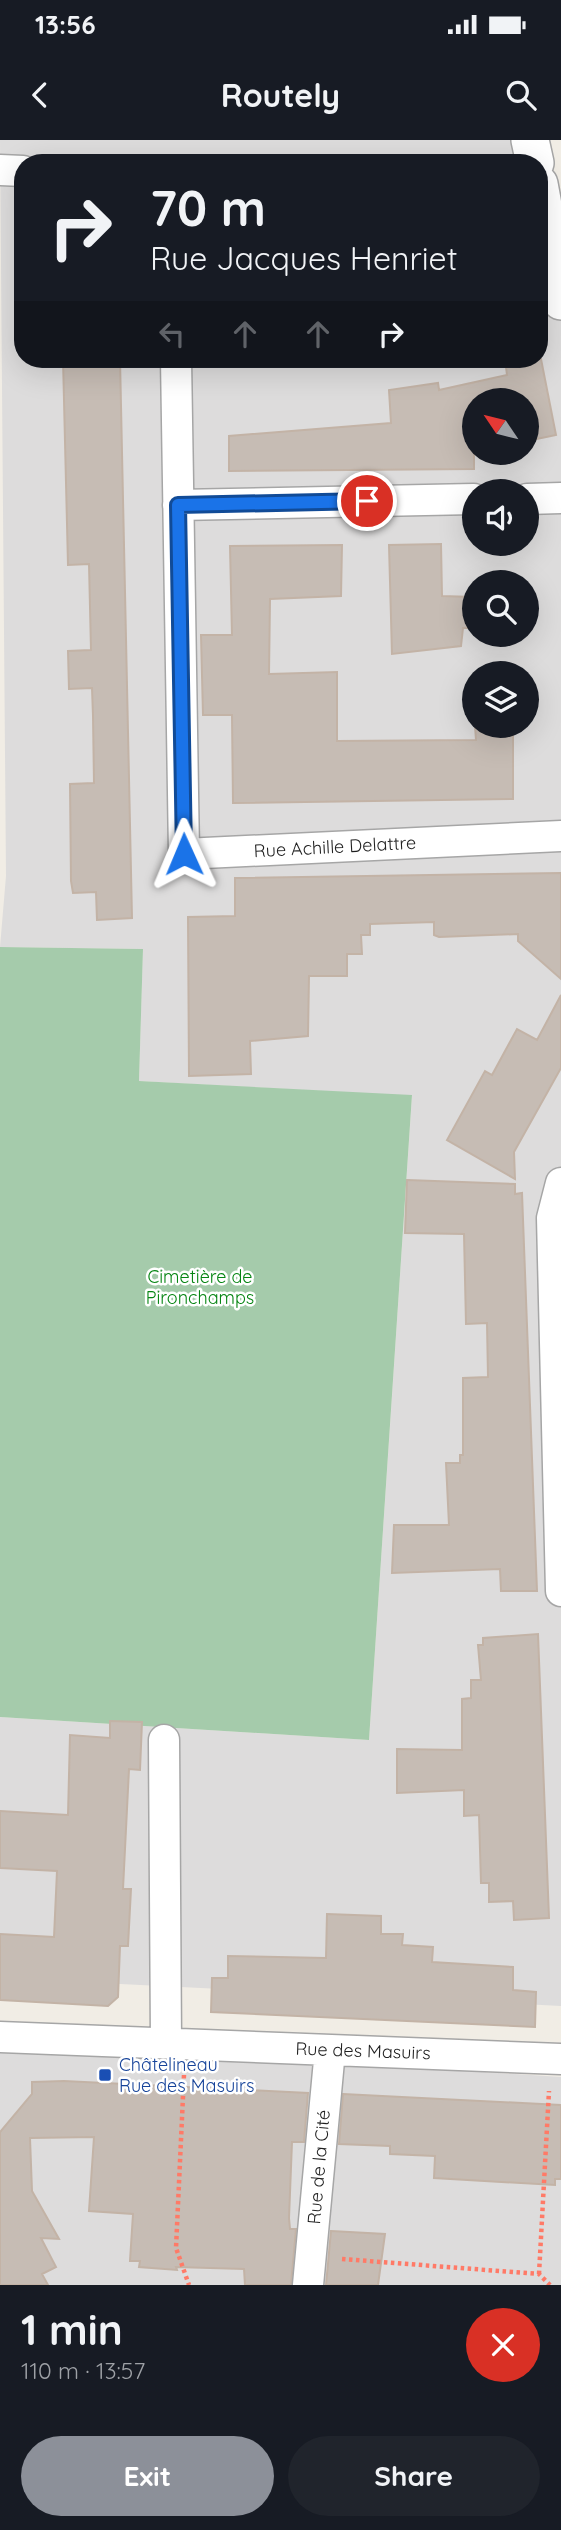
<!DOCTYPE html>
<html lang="en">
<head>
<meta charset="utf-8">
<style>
	body { margin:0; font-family:Quicksand,sans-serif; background:#20242c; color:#f1f3f6; height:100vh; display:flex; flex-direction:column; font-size:26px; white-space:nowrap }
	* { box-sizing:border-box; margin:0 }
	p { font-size:23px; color:#9ea1a6 }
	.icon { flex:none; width:38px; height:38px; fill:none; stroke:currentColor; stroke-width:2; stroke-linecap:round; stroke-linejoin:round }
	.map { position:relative; height:2145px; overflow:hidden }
	.details { display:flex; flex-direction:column; background:#171b24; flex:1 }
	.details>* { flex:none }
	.hud { position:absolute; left:14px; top:14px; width:534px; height:214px; border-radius:28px; box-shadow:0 7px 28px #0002; background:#171b24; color:#f1f3f6; overflow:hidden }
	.needle { width:46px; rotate:305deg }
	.buttons { position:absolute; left:462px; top:248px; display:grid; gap:14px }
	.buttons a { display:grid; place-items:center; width:77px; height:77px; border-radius:50%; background:#171b24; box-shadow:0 7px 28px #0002; font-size:35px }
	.pin { position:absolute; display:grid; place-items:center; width:60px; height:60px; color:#fff; margin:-30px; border:4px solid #fff; border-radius:50%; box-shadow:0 2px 7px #0007 }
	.me { position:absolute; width:77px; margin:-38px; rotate:359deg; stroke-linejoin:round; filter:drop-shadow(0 0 5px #0008) }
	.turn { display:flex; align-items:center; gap:24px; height:147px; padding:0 21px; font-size:32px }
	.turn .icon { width:91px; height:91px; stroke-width:2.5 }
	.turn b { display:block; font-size:49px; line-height:60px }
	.lanes { display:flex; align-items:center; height:66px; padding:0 21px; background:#0003; justify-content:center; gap:35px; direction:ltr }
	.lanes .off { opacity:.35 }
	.round { display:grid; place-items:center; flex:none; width:74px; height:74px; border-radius:37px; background:#20242c }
	.head { display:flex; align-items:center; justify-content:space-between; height:119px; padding:0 21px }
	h1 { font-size:42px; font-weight:800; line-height:52px }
	.action { display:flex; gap:14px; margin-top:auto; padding:14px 21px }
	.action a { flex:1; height:80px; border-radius:42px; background:#8c9099; color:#fff; font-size:28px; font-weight:800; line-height:80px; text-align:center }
	.action a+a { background:#20242c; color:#f1f3f6 }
	.status { display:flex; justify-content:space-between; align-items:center; height:49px; padding:0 35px; background:#171b24; direction:ltr }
	.status svg { height:19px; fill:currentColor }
	header { display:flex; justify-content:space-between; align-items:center; height:91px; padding:0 21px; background:#171b24; font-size:32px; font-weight:800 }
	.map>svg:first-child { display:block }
	.residential { fill:#dddcdc; fill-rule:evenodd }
	.cemetery { fill:#a5cbab }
	.building { fill:#c6bcb4; stroke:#c3b3a6; stroke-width:2 }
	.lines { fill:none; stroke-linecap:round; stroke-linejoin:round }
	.minor-casing { stroke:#a6a6a6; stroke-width:33 }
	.tertiary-casing { stroke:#a6a6a6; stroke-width:40 }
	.path { stroke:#ff7a67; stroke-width:4.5; stroke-dasharray:3.5 3.5; stroke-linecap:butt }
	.minor { stroke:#fff; stroke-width:30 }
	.tertiary { stroke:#fff; stroke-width:37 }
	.route-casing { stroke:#114b97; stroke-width:18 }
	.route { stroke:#1a73e8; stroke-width:12 }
	.transit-dot { fill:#1a4fb4; stroke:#fff; stroke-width:2.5 }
	.labels { text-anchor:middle; stroke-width:5; stroke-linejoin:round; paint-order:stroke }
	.street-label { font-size:18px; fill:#1f1f1f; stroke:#fff }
	.park-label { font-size:18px; fill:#058512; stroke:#fff }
	.transit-label { font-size:18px; fill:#164399; stroke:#fff; text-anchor:start }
</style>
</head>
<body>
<div class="status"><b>13:56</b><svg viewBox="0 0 49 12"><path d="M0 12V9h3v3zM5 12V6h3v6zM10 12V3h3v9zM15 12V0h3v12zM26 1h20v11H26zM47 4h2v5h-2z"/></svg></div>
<header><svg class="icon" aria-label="back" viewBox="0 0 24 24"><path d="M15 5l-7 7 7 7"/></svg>Routely<svg class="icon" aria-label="search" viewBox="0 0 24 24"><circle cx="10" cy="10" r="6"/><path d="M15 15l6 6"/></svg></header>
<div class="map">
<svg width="561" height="2145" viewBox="0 0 561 2145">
	<rect width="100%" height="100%" fill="#f1ede5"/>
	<!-- residential -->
	<path class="residential" d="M0 0H526L530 23H23V219H539V65L561 174V1866L0 1838V1577L369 1600 412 956 139 941 143 809 0 807 6 736ZM474 261H527V313H474ZM474 352H527V404H474ZM474 443H527V495H474ZM474 534H527V586H474Z
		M0 1901 561 1937V2145H0Z"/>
	<!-- cemetery -->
	<path class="cemetery" d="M0 807 143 809 139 941 412 955 369 1600 0 1577Z"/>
	<!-- building -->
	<path class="building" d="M63 219H120L132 778 97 780 96 752 73 753 71 741 70 644 94 643 93 576 92 548 69 549 68 511 91 510 89 424 68 425Z
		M505 219H541L556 295 527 301V261H474V329L229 331V296L391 283 389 250 438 243 439 250 507 235Z
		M441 404 442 456 473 457 470 488H463L461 506 392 514 389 405Z
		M342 405 341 456 270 459 269 534 337 532V601L476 600 475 586H513V659L233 663 232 575H203L201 495H232L230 406Z
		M561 733V839L518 801V794L439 797 434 795V782L370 784V795H361L362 814H347V836H309L308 896 250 901 251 934 189 936 188 777 235 776V738Z
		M561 855V928L514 1012 515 1039 447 1000 485 931 492 935 517 889 537 900Z
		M407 1040 515 1044V1054L522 1053 537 1451H501L500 1429 392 1433 394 1385H449L446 1323H460V1315H463V1238L488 1237 487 1183 466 1184 464 1094 405 1093Z
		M538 1494 549 1778 514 1780 513 1761 489 1762V1743H481L479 1675 464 1676V1650L397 1653V1609L462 1610V1559L471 1558V1540H481L478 1505H483V1498Z
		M110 1581 142 1582 140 1630 129 1629 123 1749H131L128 1806H120L118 1857 108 1866 0 1860V1794L54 1797 57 1731 0 1728V1671L68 1675 70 1595 110 1598Z
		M327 1774 381 1776V1794H403L402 1805 433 1807 432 1822 513 1827V1850L536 1852 535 1887 211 1872 212 1838H228V1816L326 1818Z
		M64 1941 308 1953 304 2002H292L289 2078 290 2089H296L291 2145H245L244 2129 176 2127 177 2130 139 2127 140 2121H130L133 2074 89 2071 94 1997 30 1998 32 2051 59 2099 41 2098 56 2127 42 2134 48 2145H0V1992L32 1954V1942Z
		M343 1954 561 1965V2039H555V2045L434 2038 435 2016 390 2014V2006L339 2004Z
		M331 2091 385 2094 378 2145H326Z"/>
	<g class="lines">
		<defs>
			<path id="minor" d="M0 30 23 31
				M176 219 184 714 561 696
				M527 359 561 358
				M178 365 474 359
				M561 1043 552 1078 561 1451
				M164 1600 166 1903
				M0 1897 561 1919
				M308 2145 330 1910"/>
			<path id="tertiary" d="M530 0 535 23
				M539 44 561 161"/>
		</defs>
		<!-- minor casing -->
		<use href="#minor" class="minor-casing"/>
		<!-- tertiary casing -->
		<use href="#tertiary" class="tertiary-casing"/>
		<!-- path -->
		<path class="path" d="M184 1935 176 2108 189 2145
			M342 2119 539 2134 550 2145
			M539 2134 549 1951"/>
		<!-- minor -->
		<use href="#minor" class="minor"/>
		<!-- tertiary -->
		<use href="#tertiary" class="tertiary"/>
	</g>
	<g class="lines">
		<defs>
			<path id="route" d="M184 714 178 365 367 361"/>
		</defs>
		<!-- route casing -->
		<use href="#route" class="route-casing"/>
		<!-- route -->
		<use href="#route" class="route"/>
	</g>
	<!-- markers -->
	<rect class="transit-dot" x="98" y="1928" width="14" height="14" rx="3.5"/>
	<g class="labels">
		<!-- street labels -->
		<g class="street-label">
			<text transform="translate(335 707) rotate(-3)" y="6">Rue Achille Delattre</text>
			<text transform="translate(363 1911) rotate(2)" y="6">Rue des Masuirs</text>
			<text transform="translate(319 2027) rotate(-85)" y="6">Rue de la Cité</text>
		</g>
		<!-- park labels -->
		<g class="park-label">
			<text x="200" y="1143">Cimetière de<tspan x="200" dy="21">Pironchamps</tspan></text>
		</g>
		<!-- transit labels -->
		<g class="transit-label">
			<text x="119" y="1931">Châtelineau<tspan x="119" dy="21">Rue des Masuirs</tspan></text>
		</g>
	</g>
</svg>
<div class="buttons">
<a><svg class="needle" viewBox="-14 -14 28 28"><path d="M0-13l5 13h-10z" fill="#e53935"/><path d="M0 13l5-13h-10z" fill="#9ea1a6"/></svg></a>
<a><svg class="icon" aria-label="sound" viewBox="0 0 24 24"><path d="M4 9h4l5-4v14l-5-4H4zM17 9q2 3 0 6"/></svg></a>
<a><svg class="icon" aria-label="search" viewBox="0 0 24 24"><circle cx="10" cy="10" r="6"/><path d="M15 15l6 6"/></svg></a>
<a><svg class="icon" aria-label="layers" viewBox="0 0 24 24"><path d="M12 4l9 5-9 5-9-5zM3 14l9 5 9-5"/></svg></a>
</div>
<div class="pin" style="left:367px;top:361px;background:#d93025"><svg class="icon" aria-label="arrive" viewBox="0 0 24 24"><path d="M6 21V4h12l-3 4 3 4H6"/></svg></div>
<svg class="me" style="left:184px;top:714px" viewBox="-20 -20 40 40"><path d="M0-17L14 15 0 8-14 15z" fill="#1a73e8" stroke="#fff" stroke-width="4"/></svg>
<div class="hud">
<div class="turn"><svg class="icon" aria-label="right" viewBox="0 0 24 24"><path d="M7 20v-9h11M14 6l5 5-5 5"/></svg><div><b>70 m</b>Rue Jacques Henriet</div></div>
<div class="lanes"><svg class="icon off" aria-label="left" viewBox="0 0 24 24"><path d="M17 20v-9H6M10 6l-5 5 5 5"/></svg><svg class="icon off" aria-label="ahead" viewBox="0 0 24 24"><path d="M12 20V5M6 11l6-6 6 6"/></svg><svg class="icon off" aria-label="ahead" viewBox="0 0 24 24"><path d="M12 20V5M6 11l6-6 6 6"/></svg><svg class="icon" aria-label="right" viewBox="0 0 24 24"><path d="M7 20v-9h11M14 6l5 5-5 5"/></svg></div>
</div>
</div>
<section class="details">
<div class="head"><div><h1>1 min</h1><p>110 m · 13:57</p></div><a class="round" style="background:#d93025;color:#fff"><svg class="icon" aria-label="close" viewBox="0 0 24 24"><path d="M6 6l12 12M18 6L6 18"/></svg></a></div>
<div class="action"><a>Exit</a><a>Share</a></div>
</section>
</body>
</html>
